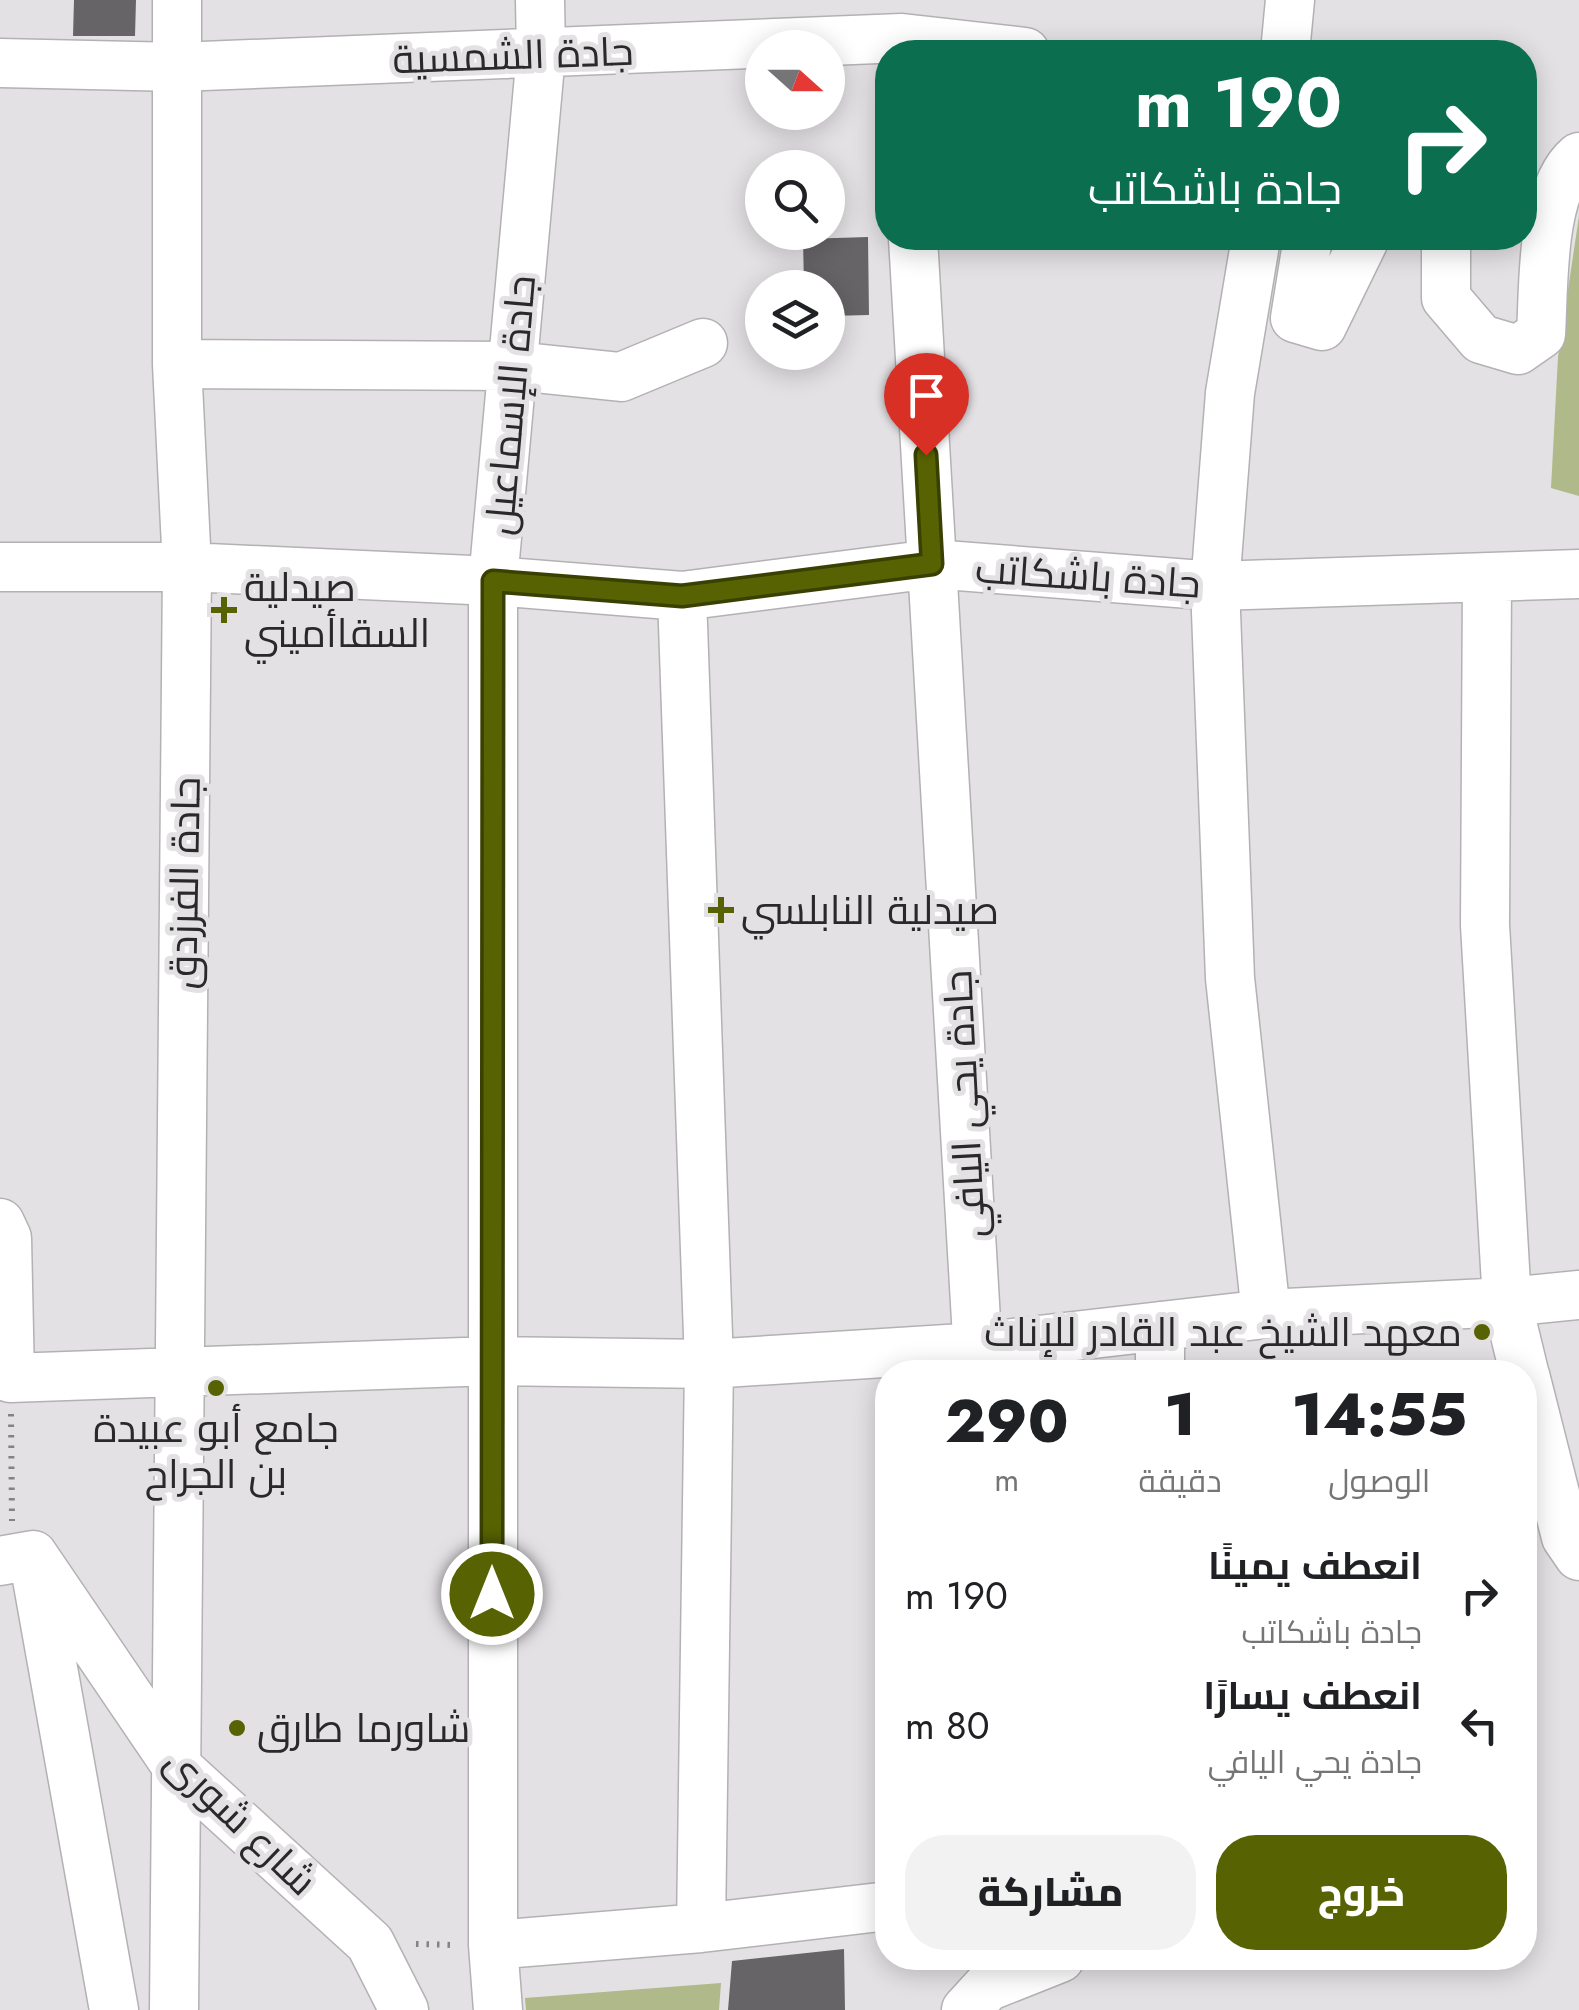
<!DOCTYPE html>
<html lang="ar">
<head>
<meta charset="utf-8">
<style>
	body { margin:0; font-family:Jost,Cairo,sans-serif; background:#f2f2f2; color:#202124; direction:rtl; height:100vh; display:flex; flex-direction:column; font-size:38px; white-space:nowrap }
	* { box-sizing:border-box; margin:0 }
	p { font-size:32px; color:#757577 }
	.icon { flex:none; width:55px; height:55px; fill:none; stroke:currentColor; stroke-width:2; stroke-linecap:round; stroke-linejoin:round }
	.map { position:relative; flex:1; overflow:hidden; direction:ltr }
	.sheet { position:absolute; left:875px; top:1360px; width:662px; height:610px; display:flex; flex-direction:column; background:#fff; border-radius:40px; box-shadow:0 5px 25px #0003; direction:rtl }
	.sheet>* { flex:none }
	.banner { position:absolute; left:875px; top:40px; width:662px; height:210px; border-radius:40px; box-shadow:0 5px 25px #0003; direction:rtl; background:#0b6e4f; color:#fff; overflow:hidden }
	.needle { width:65px; rotate:111deg }
	.buttons { position:absolute; left:745px; top:30px; display:grid; gap:20px }
	.buttons a { display:grid; place-items:center; width:100px; height:100px; border-radius:50%; background:#fff; box-shadow:0 5px 25px #0003; font-size:50px }
	.pin { position:absolute; display:grid; place-items:center; width:85px; height:85px; color:#fff; margin:-102px -42px; border-radius:50% 50% 50% 0; rotate:-45deg; box-shadow:0 0 10px #0007 }
	.pin .icon { rotate:45deg }
	.me { position:absolute; width:110px; margin:-55px; rotate:0deg; stroke-linejoin:round; filter:drop-shadow(0 0 8px #0008) }
	.turn { display:flex; align-items:center; gap:35px; height:210px; padding:0 30px; font-size:45px }
	.turn .icon { width:130px; height:130px; stroke-width:2.5 }
	.turn b { display:block; font-size:70px; line-height:85px }
	.eta { display:flex; justify-content:space-evenly; align-items:center; height:170px; text-align:center }
	.eta b { font-size:60px; font-weight:800; line-height:70px }
	.action { display:flex; gap:20px; margin-top:auto; padding:20px 30px }
	.action a { flex:1; height:115px; border-radius:40px; background:#576202; color:#fff; font-size:40px; font-weight:800; line-height:115px; text-align:center }
	.action a+a { background:#f2f2f2; color:#202124 }
	ul { padding:0; list-style:none }
	li { display:flex; align-items:center; gap:30px; height:130px; padding:0 30px }
	li div { flex:1 }
	li b { display:block; font-size:38px }
	li em { font-style:normal }
	.map>svg:first-child { display:block }
	.green { fill:#afb989 }
	.building { fill:#676467 }
	.lines { fill:none; stroke-linecap:round; stroke-linejoin:round }
	.minor-casing { stroke:#b4b1b4; stroke-width:51 }
	.path { stroke:#848284; stroke-width:6; stroke-dasharray:2.5 8; stroke-linecap:butt }
	.minor { stroke:#fff; stroke-width:48 }
	.route-casing { stroke:#394001; stroke-width:25 }
	.route { stroke:#576202; stroke-width:18 }
	.poi-dot { fill:#576202; stroke:#e4e1e4; stroke-width:4 }
	.labels { text-anchor:middle; stroke-width:10; stroke-linejoin:round; paint-order:stroke }
	.street-label { font-size:40px; fill:#2a292a; stroke:#e4e1e4 }
	.poi-label { font-size:40px; fill:#2a292a; stroke:#e4e1e4; text-anchor:start }
</style>
</head>
<body>
<div class="map">
<svg width="1579" height="2010" viewBox="0 0 1579 2010">
	<rect width="100%" height="100%" fill="#e4e1e4"/>
	<!-- green -->
	<path class="green" d="M1579 216V496L1551 488 1558 357Z
		M721 1983 719 2010H526L525 1998Z"/>
	<!-- building -->
	<path class="building" d="M74 0H136L135 36H73Z
		M868 237 869 315 828 316V288H804L803 239Z
		M844 1949 845 2010H728L732 1961Z"/>
	<g class="lines">
		<defs>
			<path id="minor" d="M1285 52 1290 0
				M0 63 178 67 902 38 1025 52
				M913 238 979 1372
				M1256 238 1230 393 1215 586 1230 978 1266 1314
				M1308 238 1295 318 1322 326 1365 238
				M1446 238V298L1481 339 1518 350 1541 334C1544 286 1540 190 1579 157
				M177 364 515 366 621 377 703 343
				M0 567H187L493 581 682 596 932 564 1215 586 1579 574
				M1487 580 1485 925 1507 1302 1524 1372
				M682 596 709 1364 701 1928
				M0 1223 7 1238 10 1378 492 1361 709 1364 979 1347 1266 1314 1507 1302 1579 1295
				M1160 1326V1372
				M1525 1375 1566 1537 1579 1556
				M0 1561 33 1555 177 1767 370 1943 404 2010
				M36 1573 114 2010
				M493 1945 701 1928 888 1906
				M174 2010 187 567 177 364V0
				M498 2010 493 1945V581L541 54 540 0
				M966 2010 987 1987 1060 1958"/>
		</defs>
		<!-- minor casing -->
		<use href="#minor" class="minor-casing"/>
		<!-- path -->
		<path class="path" d="M11 1414 12 1521
			M416 1944 454 1945"/>
		<!-- minor -->
		<use href="#minor" class="minor"/>
	</g>
	<g class="lines">
		<defs>
			<path id="route" d="M492 1594 493 581 682 596 932 564 926 455"/>
		</defs>
		<!-- route casing -->
		<use href="#route" class="route-casing"/>
		<!-- route -->
		<use href="#route" class="route"/>
	</g>
	<!-- markers -->
	<g class="poi-dot">
		<path d="M219 595h10v10h10v10h-10v10h-10v-10h-10v-10h10z"/>
		<path d="M716 895h10v10h10v10h-10v10h-10v-10h-10v-10h10z"/>
		<circle cx="1482" cy="1332" r="10"/>
		<circle cx="216" cy="1388" r="10"/>
		<circle cx="237" cy="1728" r="10"/>
	</g>
	<g class="labels">
		<!-- street labels -->
		<g class="street-label">
			<text transform="translate(513 55) rotate(-2)" y="14">جادة الشمسية</text>
			<text transform="translate(510 405) rotate(-85)" y="14">جادة الإسماعيل</text>
			<text transform="translate(1088 576) rotate(4)" y="14">جادة باشكاتب</text>
			<text transform="translate(184 883) rotate(-89)" y="14">جادة الفرزدق</text>
			<text transform="translate(964 1104) rotate(-93)" y="14">جادة يحي اليافي</text>
			<text transform="translate(241 1821) rotate(44)" y="14">شارع شورى</text>
		</g>
		<!-- poi labels -->
		<g class="poi-label">
			<text x="244" y="601">صيدلية<tspan x="244" dy="46">السقاأميني</tspan></text>
			<text x="741" y="924">صيدلية النابلسي</text>
			<text x="1462" y="1346" text-anchor="end">معهد الشيخ عبد القادر للإناث</text>
			<text x="216" y="1442" text-anchor="middle">جامع أبو عبيدة<tspan x="216" dy="46">بن الجراح</tspan></text>
			<text x="257" y="1742">شاورما طارق</text>
		</g>
	</g>
</svg>
<div class="buttons">
<a><svg class="needle" viewBox="-14 -14 28 28"><path d="M0-13l5 13h-10z" fill="#e53935"/><path d="M0 13l5-13h-10z" fill="#757577"/></svg></a>
<a><svg class="icon" aria-label="search" viewBox="0 0 24 24"><circle cx="10" cy="10" r="6"/><path d="M15 15l6 6"/></svg></a>
<a><svg class="icon" aria-label="layers" viewBox="0 0 24 24"><path d="M12 4l9 5-9 5-9-5zM3 14l9 5 9-5"/></svg></a>
</div>
<div class="pin" style="left:926px;top:455px;background:#d93025"><svg class="icon" aria-label="arrive" viewBox="0 0 24 24"><path d="M6 21V4h12l-3 4 3 4H6"/></svg></div>
<svg class="me" style="left:492px;top:1594px" viewBox="-20 -20 40 40"><circle r="17" fill="#576202" stroke="#fff" stroke-width="3"/><path d="M0-11L8 9 0 5-8 9z" fill="#fff"/></svg>
<div class="banner">
<div class="turn"><svg class="icon" aria-label="right" viewBox="0 0 24 24"><path d="M7 20v-9h11M14 6l5 5-5 5"/></svg><div><b>190 m</b>جادة باشكاتب</div></div>
</div>
<section class="sheet">
<div class="eta">
<div><b>14:55</b><p>الوصول</p></div>
<div><b>1</b><p>دقيقة</p></div>
<div><b>290</b><p>m</p></div>
</div>
<ul>
<li><svg class="icon" aria-label="right" viewBox="0 0 24 24"><path d="M7 20v-9h11M14 6l5 5-5 5"/></svg><div><b>انعطف يمينًا</b><p>جادة باشكاتب</p></div><em>190 m</em></li>
<li><svg class="icon" aria-label="left" viewBox="0 0 24 24"><path d="M17 20v-9H6M10 6l-5 5 5 5"/></svg><div><b>انعطف يسارًا</b><p>جادة يحي اليافي</p></div><em>80 m</em></li>
</ul>
<div class="action"><a>خروج</a><a>مشاركة</a></div>
</section>
</div>
</body>
</html>
